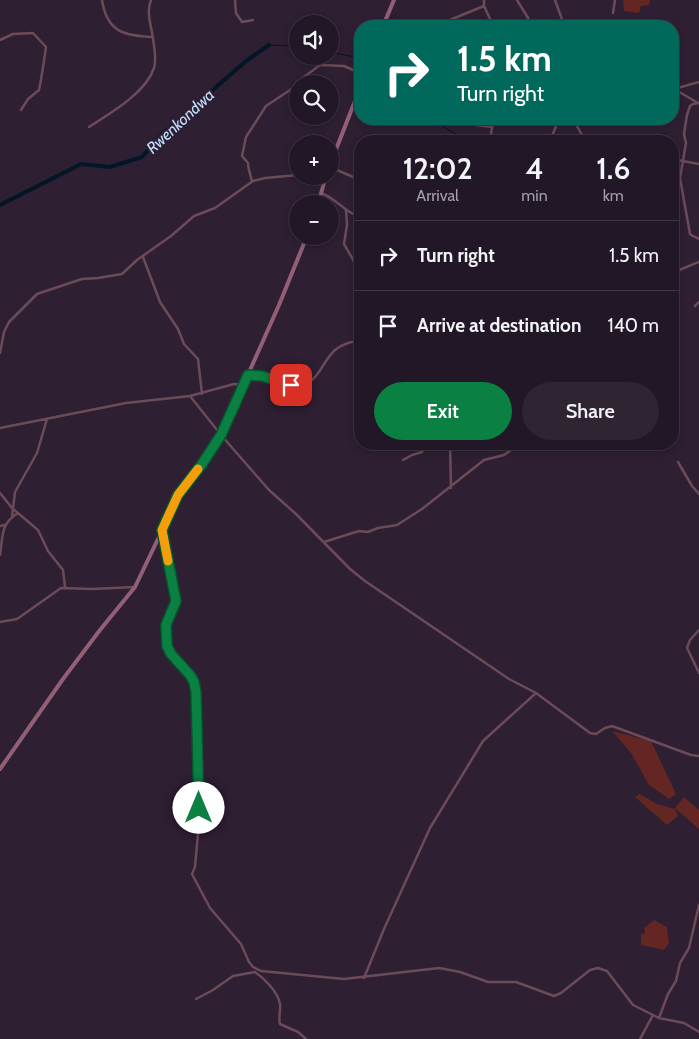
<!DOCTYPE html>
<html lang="en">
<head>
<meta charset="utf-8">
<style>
	body { margin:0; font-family:Cabin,sans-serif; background:#2e2432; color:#f1f3f6; height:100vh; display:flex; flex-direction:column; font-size:19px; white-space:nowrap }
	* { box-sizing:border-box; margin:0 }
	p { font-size:16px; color:#a29fa7 }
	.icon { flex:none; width:28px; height:28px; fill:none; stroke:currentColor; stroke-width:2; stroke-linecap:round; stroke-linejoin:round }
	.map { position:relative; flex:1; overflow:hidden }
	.sheet { position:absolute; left:354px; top:135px; width:325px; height:315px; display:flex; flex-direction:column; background:#221726; border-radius:20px; box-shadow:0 2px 8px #0003,0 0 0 1px #3f3643 }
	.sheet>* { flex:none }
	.top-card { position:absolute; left:354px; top:20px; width:325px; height:105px; border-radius:20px; box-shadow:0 2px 8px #0003,0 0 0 1px #3f3643; background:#00695c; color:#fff; overflow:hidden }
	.controls { position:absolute; left:289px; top:15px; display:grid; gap:10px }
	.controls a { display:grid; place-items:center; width:50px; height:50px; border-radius:50%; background:#221726; box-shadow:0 2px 8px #0003,0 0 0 1px #3f3643; font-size:25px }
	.pin { position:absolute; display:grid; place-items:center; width:42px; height:42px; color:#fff; margin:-21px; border-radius:10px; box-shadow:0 2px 8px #0006 }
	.me { position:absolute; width:55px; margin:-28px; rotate:0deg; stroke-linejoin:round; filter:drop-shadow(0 0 4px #0008) }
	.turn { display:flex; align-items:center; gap:18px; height:105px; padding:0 20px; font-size:22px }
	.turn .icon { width:65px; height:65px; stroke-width:2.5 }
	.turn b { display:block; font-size:35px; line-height:42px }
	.eta { display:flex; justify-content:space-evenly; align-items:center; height:85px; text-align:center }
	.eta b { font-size:30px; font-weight:600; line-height:35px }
	.button { display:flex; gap:10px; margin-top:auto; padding:10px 20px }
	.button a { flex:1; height:58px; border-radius:30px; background:#0b8043; color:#fff; font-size:20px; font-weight:600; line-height:58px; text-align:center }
	.button a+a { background:#2e2432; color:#f1f3f6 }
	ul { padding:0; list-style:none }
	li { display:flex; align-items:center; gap:15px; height:70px; padding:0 20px; border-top:1px solid #3f3643 }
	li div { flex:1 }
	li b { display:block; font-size:19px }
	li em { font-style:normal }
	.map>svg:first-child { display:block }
	.green { fill:#632623 }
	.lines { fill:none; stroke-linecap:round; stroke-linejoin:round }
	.stream { stroke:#031627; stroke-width:1 }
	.river { stroke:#031627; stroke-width:4 }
	.street { stroke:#6c4b59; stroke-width:2.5 }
	.secondary { stroke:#925f77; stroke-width:4 }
	.route-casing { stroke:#07532c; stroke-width:12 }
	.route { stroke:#0b8043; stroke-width:9 }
	.slow { stroke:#f59e0b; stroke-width:9 }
	.labels { text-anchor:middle; stroke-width:5; stroke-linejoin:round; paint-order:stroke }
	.water-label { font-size:16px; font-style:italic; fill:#bfe0ff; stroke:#2e1f33 }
</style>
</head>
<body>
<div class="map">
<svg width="699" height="1039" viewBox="0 0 699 1039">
	<rect width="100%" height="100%" fill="#2e1f33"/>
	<!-- green -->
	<path class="green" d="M623 0H650L649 5 641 6 639 13 624 11Z
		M612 731 651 741 676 794 669 799 649 785 631 753Z
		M640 794 657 804 675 809 678 816 667 825 635 797Z
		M684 797 699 810V829L675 808Z
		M654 920 667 927 669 943 664 950 641 945V934H644L645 931 644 928Z"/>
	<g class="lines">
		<!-- stream -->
		<path class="stream" d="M269 45 298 46
			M330 52 360 58
			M435 119 439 124 467 141"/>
		<!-- river -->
		<path class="river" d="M0 205 81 164 110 167 142 157 161 135 246 61 269 45"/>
		<!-- street -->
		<path class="street" d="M102 0C107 32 124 36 153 37
			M235 0 236 13 242 22 253 20
			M517 0 533 26
			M555 0 563 22
			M484 6 492 23 491 26
			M613 13 615 0
			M435 26 484 6V0
			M0 40 13 34 33 33 46 47C44 61 42 76 39 90L28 99 21 110
			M674 89 699 82
			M672 90 681 93 698 103
			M699 103 693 104 690 106 687 115 684 134 686 143 680 178 690 234 693 236 699 239
			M467 119 476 125 492 127
			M573 119 582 135 589 141
			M89 127C109 114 146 93 154 68 157 59 154 47 153 38 151 24 146 13 151 0
			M492 141 491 133 494 119
			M550 141 559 119
			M672 159 699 164
			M330 167 360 180
			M252 182C251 175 248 170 248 163L242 156 246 137 266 106 293 88 296 83 320 65 344 66 360 73
			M321 193C336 198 344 212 360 217
			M346 210 347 225 344 244 360 272
			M143 257 160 302 178 329 184 344 198 359 202 394
			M672 273 699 262
			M695 306 699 302
			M0 353 4 332 9 322 37 294 82 279 98 278 122 274 137 260 171 236 194 216 215 208 253 181 265 178 298 175
			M248 375C265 375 283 388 301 385 319 382 323 360 335 350 342 344 351 342 360 340
			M190 396 221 435 269 490 296 514 350 569 365 581 509 679 536 693 590 733 596 734 605 728 612 726 691 755 699 756
			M0 428 126 403 190 396 234 384 244 385
			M450 444 451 488
			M403 460 412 455 422 452 423 444
			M678 462 692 486 699 494
			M0 493 12 508 38 530 48 551 63 570 65 587
			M12 517 15 492 37 453 47 419
			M0 526 5 525
			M162 532 175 601 166 625 167 646 171 654 190 675 196 692 199 822 195 867 192 874 210 908 241 944 249 962 253 967 261 971 344 979 439 968 460 972 488 982H516L554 996 561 993 590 970 598 968 607 971 633 1005 653 1015
			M324 542 359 531 368 532 378 528 397 525 422 509 484 460 504 455 520 444
			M0 555C3 537 0 524 18 513
			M0 622 17 619 61 588 92 589 135 587
			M699 630 690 640 687 648 699 673
			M255 972C264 978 278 992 280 1004 281 1011 278 1017 280 1024L298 1032 306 1039
			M364 978 384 929 430 828 483 741 536 693
			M196 999 213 990 233 976 255 972
			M659 1018 668 994 676 981 680 963 689 948 699 905
			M640 1039 653 1015 659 1018 684 1023 699 1032"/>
		<!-- secondary -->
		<path class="secondary" d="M383 26 394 0
			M330 165 360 88
			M318 204 326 176
			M0 769 63 679 100 630 135 587 179 495 202 464 221 435 279 305 307 236"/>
	</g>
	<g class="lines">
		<defs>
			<path id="route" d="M199 808 196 692 194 682 190 675 171 654 167 646 166 625 176 601 162 530 178 495 202 464 221 435 248 375 262 376 291 385"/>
		</defs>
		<!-- route casing -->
		<use href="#route" class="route-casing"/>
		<!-- route -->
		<use href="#route" class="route"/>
		<!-- slow -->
		<path class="slow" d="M168 561 162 530 178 495 198 469"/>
	</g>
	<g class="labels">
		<!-- water labels -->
		<g class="water-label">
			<text transform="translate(180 121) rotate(-43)" y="6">Rwenkondwa</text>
		</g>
	</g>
</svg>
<div class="controls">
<a><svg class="icon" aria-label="sound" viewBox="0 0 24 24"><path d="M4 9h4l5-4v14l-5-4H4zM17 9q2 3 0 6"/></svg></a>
<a><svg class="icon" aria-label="search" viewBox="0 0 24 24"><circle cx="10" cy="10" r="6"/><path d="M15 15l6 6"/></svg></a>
<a>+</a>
<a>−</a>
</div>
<div class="pin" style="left:291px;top:385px;background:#d93025"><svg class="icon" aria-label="arrive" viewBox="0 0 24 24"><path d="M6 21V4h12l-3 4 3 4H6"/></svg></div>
<svg class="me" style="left:199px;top:808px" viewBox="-20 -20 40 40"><circle r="19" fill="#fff"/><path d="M0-13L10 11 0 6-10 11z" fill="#0b8043"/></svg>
<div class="top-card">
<div class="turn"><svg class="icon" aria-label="right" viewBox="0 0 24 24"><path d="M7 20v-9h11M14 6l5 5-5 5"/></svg><div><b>1.5 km</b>Turn right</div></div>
</div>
<section class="sheet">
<div class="eta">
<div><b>12:02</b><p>Arrival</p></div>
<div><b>4</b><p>min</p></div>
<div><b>1.6</b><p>km</p></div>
</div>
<ul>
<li><svg class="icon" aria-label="right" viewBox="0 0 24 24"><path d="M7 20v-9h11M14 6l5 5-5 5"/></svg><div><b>Turn right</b></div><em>1.5 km</em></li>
<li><svg class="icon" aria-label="arrive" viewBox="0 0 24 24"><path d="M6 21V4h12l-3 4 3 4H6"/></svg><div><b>Arrive at destination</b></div><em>140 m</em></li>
</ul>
<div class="button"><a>Exit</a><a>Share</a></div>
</section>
</div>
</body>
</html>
